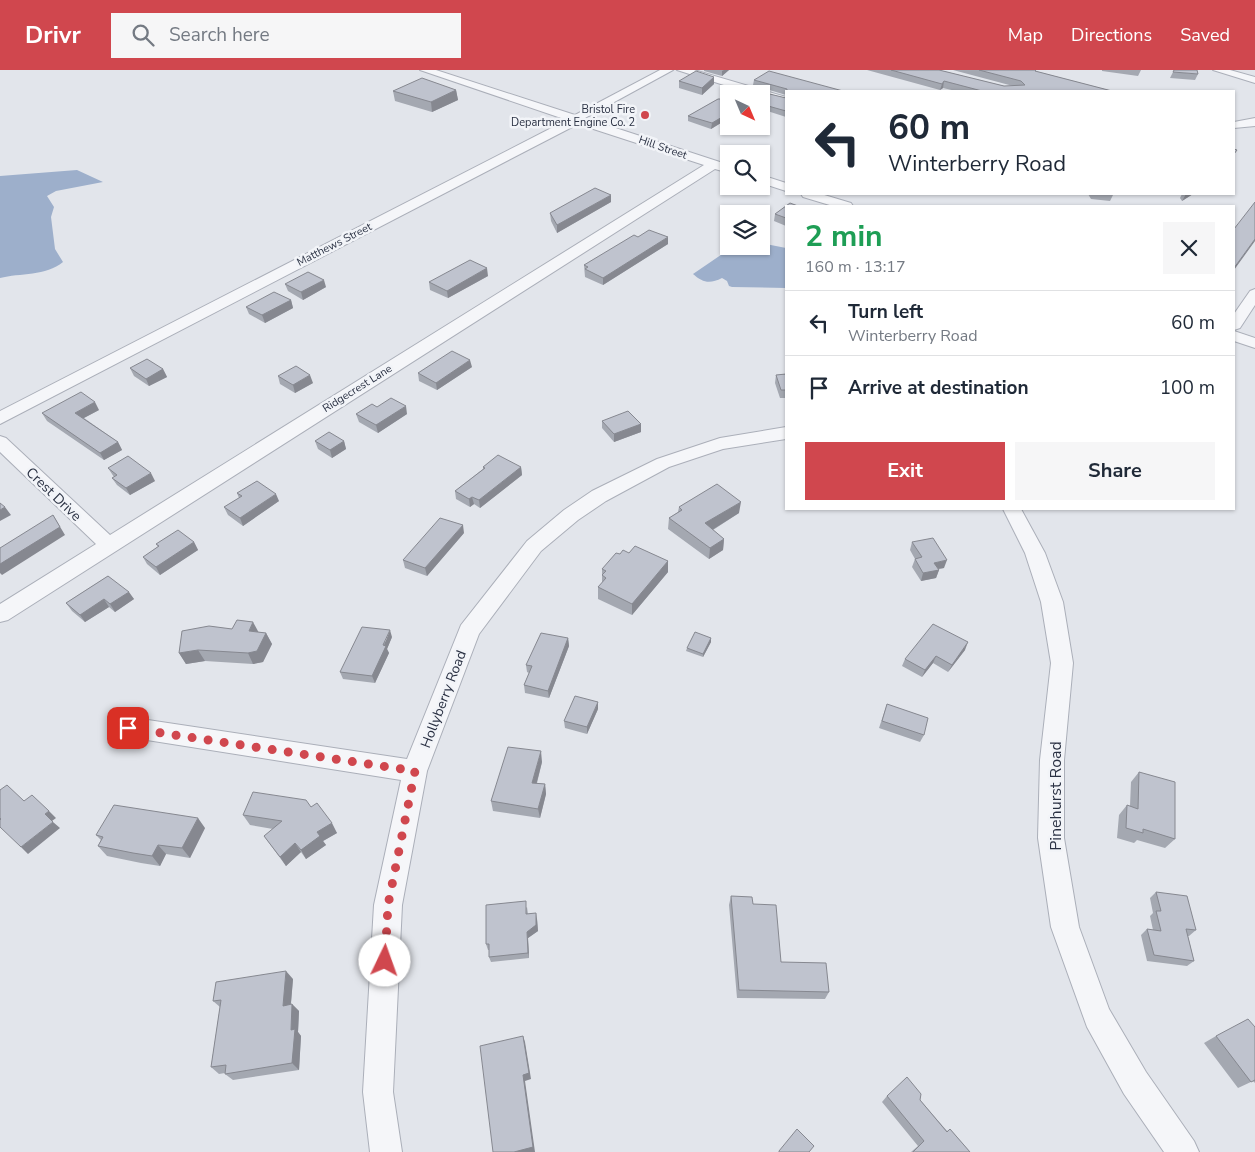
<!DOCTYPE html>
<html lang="en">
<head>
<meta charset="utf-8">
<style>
	body { margin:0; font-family:"Nunito Sans",sans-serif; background:#f6f6f7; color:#1f2937; height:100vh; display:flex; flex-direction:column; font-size:19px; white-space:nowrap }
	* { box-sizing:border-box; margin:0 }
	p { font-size:16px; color:#747a83 }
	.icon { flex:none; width:28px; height:28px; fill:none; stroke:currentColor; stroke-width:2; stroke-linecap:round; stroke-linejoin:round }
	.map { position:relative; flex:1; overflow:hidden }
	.panel { position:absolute; left:785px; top:135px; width:450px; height:305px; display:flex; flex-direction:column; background:#fff; border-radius:0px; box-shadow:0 1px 4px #0004 }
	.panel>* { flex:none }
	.banner { position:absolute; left:785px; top:20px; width:450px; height:105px; border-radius:0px; box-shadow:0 1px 4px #0004; background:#fff; color:#1f2937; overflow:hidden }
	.needle { width:32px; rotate:136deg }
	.fabs { position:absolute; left:720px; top:15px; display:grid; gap:10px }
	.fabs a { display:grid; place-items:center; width:50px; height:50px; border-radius:0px; background:#fff; box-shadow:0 1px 4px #0004; font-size:25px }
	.pin { position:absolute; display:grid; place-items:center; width:42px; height:42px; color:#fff; margin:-21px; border-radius:10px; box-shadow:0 2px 8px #0006 }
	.me { position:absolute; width:55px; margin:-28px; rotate:3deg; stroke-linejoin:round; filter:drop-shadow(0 0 4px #0008) }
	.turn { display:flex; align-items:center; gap:18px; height:105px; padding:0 20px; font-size:22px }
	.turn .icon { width:65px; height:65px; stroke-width:2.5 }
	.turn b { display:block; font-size:35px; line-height:42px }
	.round { display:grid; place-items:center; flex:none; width:52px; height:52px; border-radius:0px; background:#f6f6f7 }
	.overview { display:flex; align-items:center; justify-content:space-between; height:85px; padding:0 20px }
	h1 { font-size:30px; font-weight:700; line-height:38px; color:#1e9e55 }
	.action { display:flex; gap:10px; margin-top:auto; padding:10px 20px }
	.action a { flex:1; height:58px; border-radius:0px; background:#d0474e; color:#fff; font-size:20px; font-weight:700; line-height:58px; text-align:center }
	.action a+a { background:#f6f6f7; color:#1f2937 }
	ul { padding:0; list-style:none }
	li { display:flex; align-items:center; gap:15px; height:65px; padding:0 20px; border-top:1px solid #e0e1e3 }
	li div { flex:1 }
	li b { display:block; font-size:19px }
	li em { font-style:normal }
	header { display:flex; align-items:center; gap:30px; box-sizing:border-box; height:70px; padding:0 25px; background:#d0474e; color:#fff }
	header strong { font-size:24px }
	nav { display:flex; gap:28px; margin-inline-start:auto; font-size:18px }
	.search { width:350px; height:45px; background:#f6f6f7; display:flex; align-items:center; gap:12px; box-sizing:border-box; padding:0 18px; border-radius:0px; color:#747a83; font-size:19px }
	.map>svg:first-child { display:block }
	.water { fill:#9dafcb }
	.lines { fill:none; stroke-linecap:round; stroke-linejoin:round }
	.minor-casing { stroke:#abafb9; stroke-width:2 }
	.minor { fill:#f5f6f9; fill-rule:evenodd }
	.wall { fill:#a4a8b1 }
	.shaded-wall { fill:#868890 }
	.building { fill:#bfc3ce; stroke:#868890 }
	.route { stroke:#d0474e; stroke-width:9; stroke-dasharray:0 16.2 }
	.poi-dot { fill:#d0474e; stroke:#f2f4f8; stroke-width:2 }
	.labels { text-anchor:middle; stroke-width:5; stroke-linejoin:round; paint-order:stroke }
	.far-poi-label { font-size:11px; fill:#2a3143; stroke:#f2f4f8; text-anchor:end }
	.far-street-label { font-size:11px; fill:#2a3143; stroke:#f2f4f8 }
	.street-label { font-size:14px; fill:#2a3143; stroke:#f2f4f8 }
	.near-street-label { font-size:16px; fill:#2a3143; stroke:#f2f4f8 }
</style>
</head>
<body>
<header>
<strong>Drivr</strong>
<div class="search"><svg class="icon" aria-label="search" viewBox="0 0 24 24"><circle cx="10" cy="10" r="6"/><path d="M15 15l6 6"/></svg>Search here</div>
<nav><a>Map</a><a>Directions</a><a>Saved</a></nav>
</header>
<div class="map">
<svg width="1255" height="1082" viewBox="0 0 1255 1082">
	<rect width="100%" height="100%" fill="#e2e5eb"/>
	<!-- water -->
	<path class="water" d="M77 100 103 112 56 121 47 126 54 137 51 147 55 179 63 192C46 206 20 203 0 208V106Z
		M761 173 786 178V218L732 217 729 216 727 211 722 208C710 214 703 213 693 204L734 176H761Z"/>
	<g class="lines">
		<defs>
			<path id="minor" d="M420 0H436L575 45 660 0H673L585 48 729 95V103L715 99 8 550 0 552V534L96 474 0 382V366L6 368 110 465 704 95 578 54 0 354V341L567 50Z
				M677 0H694L786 27V33L761 26V24H752Z
				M1213 0H1230L1255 7V13Z
				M1255 48V56L1234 58V52Z
				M761 105 786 113V121L761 113Z
				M801 124H821L851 133 853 136H833L803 127Z
				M1255 219V235L1240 258 1234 260V244L1250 221Z
				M1234 261 1255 268V278L1234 271Z
				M786 357V369L723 379 669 397 606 431 578 450 541 481 479 564 427 701 402 835 393 1022 402 1082H370L363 1022 374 835 401 710 128 667 120 664 116 657 120 650 128 647 407 689 461 555 527 471 564 440 592 421 657 389 720 368Z
				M1003 439H1021L1045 483 1063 532 1073 593 1064 690V768L1079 857 1109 939 1146 1002 1194 1071 1199 1082H1164L1124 1024 1087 957 1051 857 1038 768 1040 690 1051 593 1041 532 1025 483Z"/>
		</defs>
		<!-- minor casing -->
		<use href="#minor" class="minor-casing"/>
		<!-- minor -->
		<use href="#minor" class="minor"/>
	</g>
	<!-- wall -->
	<path class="wall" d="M704 0H729L722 6 704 1Z
		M867 0H939L1004 16H1013L953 0H1036L1035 1 1112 21H956L943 18 940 20Z
		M1102 0H1141L1138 6 1102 1Z
		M1173 2 1198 4 1195 10 1170 8Z
		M714 7V14L702 25 679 18V11Z
		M754 10 843 21H786V25L753 15Z
		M741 17 786 28V47L761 39V24H729V48L711 59 688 51V46L718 29H724V26Z
		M456 20 458 30 432 42 395 31 393 21Z
		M1088 124H1112L1113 125 1110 131 1091 129Z
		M1182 124H1193L1182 131 1180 128Z
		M611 132 557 163 551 151 550 143Z
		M786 136V156L774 151 775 144Z
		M638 167 668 174 603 215 585 207 584 195Z
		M488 206 448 228 430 220 429 212Z
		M285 214 326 217 303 230 288 221Z
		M291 230 293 238 265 253 249 244 246 237Z
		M472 297 437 320 419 311 418 303Z
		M130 298 163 299 167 307 149 316 134 306Z
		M786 304V328H780L775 313 776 305Z
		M278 306 313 313 295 323 280 314Z
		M377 337 407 344 378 363 359 352 356 344Z
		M99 340 84 348 118 372 122 380 104 390 47 351 42 343Z
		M602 351 641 354V362L614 372 602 358Z
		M315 371H344L346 379 332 388 318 379Z
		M483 397H521L522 405 480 438 474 434 470 437 456 429 455 421 483 399Z
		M108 398 155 411 130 425 117 415 112 408 114 407Z
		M237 423 279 431 243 456 228 445 224 437 239 428Z
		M679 437 739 443 713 460 724 469 723 480 709 489 668 459 669 448 678 442Z
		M464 463 427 506 405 498 403 490Z
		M194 472 198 480 160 505 147 494 143 487 158 477 156 474Z
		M912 472 944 498 938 499 939 500 936 508 921 511 912 497 915 489 910 480Z
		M629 483 668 491V502L632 545 598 529V517L602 513V499L620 484Z
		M108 506 134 529 115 542 109 537 85 552 72 541 66 533Z
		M258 562 266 563 272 574 263 592 253 594 205 591 186 594 179 583Z
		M392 567 387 579 389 583 375 613 343 609 340 602Z
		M568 568 569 576 549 628 525 623 524 615 529 603 527 602 526 595Z
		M711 568V572L703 587 686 581 687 578Z
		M965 580 948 602 933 593 922 607 902 596 905 589Z
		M887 634 924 665 920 672 879 658Z
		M598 639 587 664 565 658 564 651Z
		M542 692 537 713 545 714 546 724 540 748 493 741 491 731Z
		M1139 702 1175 769 1165 778 1137 770 1134 773 1117 768 1119 745 1127 735 1130 736 1131 712Z
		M311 737 337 763 323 771 326 775 306 789 301 782 286 796 264 766 273 759 250 755 243 745Z
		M205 758 190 788 166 784 160 796 141 793 107 786 98 776 101 770 96 765Z
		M1156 822 1196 860 1189 866H1188L1194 891 1187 896 1147 891 1141 865 1147 859 1153 860 1150 846 1153 843 1150 828Z
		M731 826 753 834 781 892 829 922 825 929 737 928 729 835Z
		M527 837 528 844 537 849 538 861 528 868 529 888 491 892 489 887V880H488L486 874Z
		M293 909 291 934H292L299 941 298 962 301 966 299 1000 233 1010 225 1004V1003L219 1004 211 997 220 937 213 931Z
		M1255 957V1013L1253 1011 1238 1018 1204 973 1216 966Z
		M887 1026 920 1030 947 1061 950 1059 970 1082H911L918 1076 882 1032Z"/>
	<!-- shaded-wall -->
	<path class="shaded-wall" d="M724 0H729L722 6V1Z
		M714 7V14L702 25V18Z
		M944 11 943 18 940 20 942 14Z
		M456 20 458 30 432 42 431 32Z
		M729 43V48L711 59 712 53Z
		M1186 124H1193L1182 131Z
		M611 125V132L557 163V155Z
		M668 167V174L603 215V208Z
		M1255 169V171L1234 200V198Z
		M487 198 488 206 448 228 447 221Z
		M324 210 326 217 303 230 301 222Z
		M291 230 293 238 265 253 262 245Z
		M470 290 472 297 437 320 436 313Z
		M163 299 167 307 149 316 146 309Z
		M310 305 313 313 295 323 293 315Z
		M95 332 99 340 80 350 75 343Z
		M406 336 407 344 378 363 376 355Z
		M641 354V362L614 372V364Z
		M344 371 346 379 332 388 330 380Z
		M118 372 122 380 104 390 100 383Z
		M521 397 522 405 480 438 479 430Z
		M151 403 155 411 130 425 126 418Z
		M276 424 279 431 243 456 240 448Z
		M472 427 474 434 470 437 469 429Z
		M741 432 739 443 704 465 705 453Z
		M5 437 11 445 0 451V440Z
		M53 445 65 465 2 505 0 503V494Z
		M463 455 464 463 427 506 425 498Z
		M724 469 723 480 709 489 710 478Z
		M194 472 198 480 160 505 156 497Z
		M947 490 944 498 931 500 934 493Z
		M668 491V502L632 545V534Z
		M939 500 936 508 921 511 923 503Z
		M129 522 134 529 115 542 110 534Z
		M104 529 109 537 85 552 80 545Z
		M253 552 259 563 249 561Z
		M390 560 392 567 387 579 389 583 375 613 372 606Z
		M266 563 272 574 263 592 253 594 248 583Z
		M568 568 569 576 549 628 548 621Z
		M711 568V572L703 587V584Z
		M968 572 965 580 948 602 952 595Z
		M198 580 205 591 186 594 179 583Z
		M936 586 933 593 922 607 925 600Z
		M598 632V639L587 664V657Z
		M541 681 542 692 534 723 532 713Z
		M545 714 546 724 540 748 538 739Z
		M49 741 56 748 52 751 45 744Z
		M198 748 205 758 190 788 182 778Z
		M53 752 60 758 28 784 21 777Z
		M332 753 337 763 323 771 326 775 306 789 301 780 317 762Z
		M295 773 301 782 286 796 280 787Z
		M158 775 166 784 160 796 152 786Z
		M536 843 537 849 538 861 528 868 529 888 528 883 527 862Z
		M286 901 293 909 290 943 283 936Z
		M292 934 299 941 298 962 301 966 299 1000 292 993 291 960Z
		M523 966 525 972 531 1009 525 1011 535 1082H514L523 1005Z"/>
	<!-- building -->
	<path class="building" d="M891 0H939L1004 16 1025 15 1021 11 979 0H1036L1035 1 1112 21H982L944 11 942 14Z
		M1174 0H1197L1198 4 1173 2Z
		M696 1 714 7 702 18 679 11Z
		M769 1 843 21H787V19L754 10Z
		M422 8 456 20 431 32 393 21Z
		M741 17 786 28V41L761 34V24H729V27L724 26Z
		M718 29H729V43L712 53 688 46Z
		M1234 79 1237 80 1234 84Z
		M595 118 611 125 557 155 550 143Z
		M1255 132V169L1234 198V159Z
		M790 133 798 136H786V148L775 144Z
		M649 160 668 167 603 208 585 199 588 197 584 195 634 165 638 167Z
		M470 190 487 198 447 221 429 212Z
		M308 202 324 210 301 222 285 214Z
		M274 222 291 230 262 245 246 237Z
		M452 281 470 290 436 313 418 303Z
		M147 289 163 299 146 309 130 298Z
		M296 296 310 305 293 315 278 306Z
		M786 304V320H781L776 305Z
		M81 322 95 332 75 343 118 372 100 383 42 343Z
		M391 328 406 336 376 355 356 344 372 334 377 337Z
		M628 341 641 354 614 364 602 351Z
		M329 362 344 371 330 380 315 371Z
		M498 385 521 397 479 430 472 427 469 429 455 421 485 398 483 397Z
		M128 386 151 403 126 418 112 408 117 405 108 398Z
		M257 411 276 424 240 448 224 437 242 426 237 423Z
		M717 414 741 432 705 453 724 469 710 478 669 448 682 440 679 437Z
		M0 433 5 437 0 440Z
		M53 445 60 457 0 494V478Z
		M440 448 463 455 425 498 403 490Z
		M178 460 194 472 156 497 143 487 159 476 156 474Z
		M933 468 947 490 934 493 939 500 923 503 915 489 922 487 912 472Z
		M635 476 668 491 632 534 598 517 606 508 602 505 606 501 602 499 616 483 620 484 623 480 629 483Z
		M108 506 129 522 110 534 104 529 80 545 66 533Z
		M237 550 253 552 249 561 266 563 257 581 248 583 198 580 179 583 182 561 209 556 232 559Z
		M933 554 968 572 952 595 936 586 925 600 905 589Z
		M362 557 390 560 383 575 386 576 372 606 340 602Z
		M695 562 711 568 703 584 687 578Z
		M541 563 568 568 548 621 524 615 532 596 526 595Z
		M575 626 598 632 587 657 564 651Z
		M887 634 928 648 924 665 882 651Z
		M508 677 541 681 532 713 545 714 538 739 491 731Z
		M1139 702 1175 712V769L1143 759V763L1126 758 1127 735 1138 739Z
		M7 715 24 731 32 725 49 741 45 744 53 752 21 777 0 757V750L1 749 0 748V720Z
		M253 722 306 730 311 737 317 733 332 753 317 762 320 766 301 780 295 773 280 787 264 766 282 751 243 745Z
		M114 735 198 748 182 778 158 775 152 786 133 783 98 776 103 767 96 765Z
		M1156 822 1187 826 1196 860 1186 859 1194 891 1154 885 1147 859 1161 861 1156 841H1161Z
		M731 826 752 827 753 834 776 835 781 892 826 893 829 922 739 920Z
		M526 831V844L536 843V855L527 862 528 883 489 887V874H486V835Z
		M286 901 283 936 292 934 291 960 295 959 292 993 225 1004 226 995 211 997 221 930 213 931 216 912Z
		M1248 949 1255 957V1010L1251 1012 1216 966Z
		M523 966 529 1003 523 1005 533 1077 514 1082H493L480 976Z
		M907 1007 921 1024 920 1030 947 1062 950 1059 970 1082H913L924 1071 887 1026Z
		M797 1059 814 1076 809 1082H779V1081Z"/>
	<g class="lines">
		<!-- route -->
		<path class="route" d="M128 658 415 701 388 835 385 891"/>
	</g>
	<!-- markers -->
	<circle class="poi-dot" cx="645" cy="45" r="5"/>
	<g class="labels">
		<!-- far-poi labels -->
		<g class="far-poi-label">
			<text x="635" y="43">Bristol Fire<tspan x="635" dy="13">Department Engine Co. 2</tspan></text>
		</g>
		<!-- far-street labels -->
		<g class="far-street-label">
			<text transform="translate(663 77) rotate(19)" y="4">Hill Street</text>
			<text transform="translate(334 174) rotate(-27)" y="4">Matthews Street</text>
			<text transform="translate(357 318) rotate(-32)" y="4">Ridgecrest Lane</text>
		</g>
		<!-- street labels -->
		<g class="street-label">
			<text transform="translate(54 424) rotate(44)" y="5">Crest Drive</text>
			<text transform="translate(443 629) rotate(-69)" y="5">Hollyberry Road</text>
		</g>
		<!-- near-street labels -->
		<g class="near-street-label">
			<text transform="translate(1055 726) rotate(-90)" y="6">Pinehurst Road</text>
		</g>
	</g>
</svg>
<div class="fabs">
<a><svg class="needle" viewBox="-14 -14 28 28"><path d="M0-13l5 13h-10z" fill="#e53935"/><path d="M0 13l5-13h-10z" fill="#747a83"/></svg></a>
<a><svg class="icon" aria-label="search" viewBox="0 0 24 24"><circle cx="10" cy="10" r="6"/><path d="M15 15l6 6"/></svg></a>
<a><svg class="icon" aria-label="layers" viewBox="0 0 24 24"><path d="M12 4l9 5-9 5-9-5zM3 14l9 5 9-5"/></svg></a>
</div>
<div class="pin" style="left:128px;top:658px;background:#d93025"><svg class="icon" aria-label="arrive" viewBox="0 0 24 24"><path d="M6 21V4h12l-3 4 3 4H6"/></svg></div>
<svg class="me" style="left:385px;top:891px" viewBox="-20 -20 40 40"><circle r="19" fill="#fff"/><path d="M0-13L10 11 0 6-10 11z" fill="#d0474e"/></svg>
<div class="banner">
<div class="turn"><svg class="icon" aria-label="left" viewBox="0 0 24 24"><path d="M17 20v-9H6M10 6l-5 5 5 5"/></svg><div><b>60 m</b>Winterberry Road</div></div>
</div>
<section class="panel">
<div class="overview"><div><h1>2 min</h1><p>160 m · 13:17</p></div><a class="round"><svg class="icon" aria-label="close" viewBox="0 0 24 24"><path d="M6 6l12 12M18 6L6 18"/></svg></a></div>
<ul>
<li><svg class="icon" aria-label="left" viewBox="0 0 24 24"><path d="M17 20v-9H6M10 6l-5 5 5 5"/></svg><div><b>Turn left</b><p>Winterberry Road</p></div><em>60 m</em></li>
<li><svg class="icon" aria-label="arrive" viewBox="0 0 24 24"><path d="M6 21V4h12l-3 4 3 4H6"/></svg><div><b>Arrive at destination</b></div><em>100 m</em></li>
</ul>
<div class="action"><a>Exit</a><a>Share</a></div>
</section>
</div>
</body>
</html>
